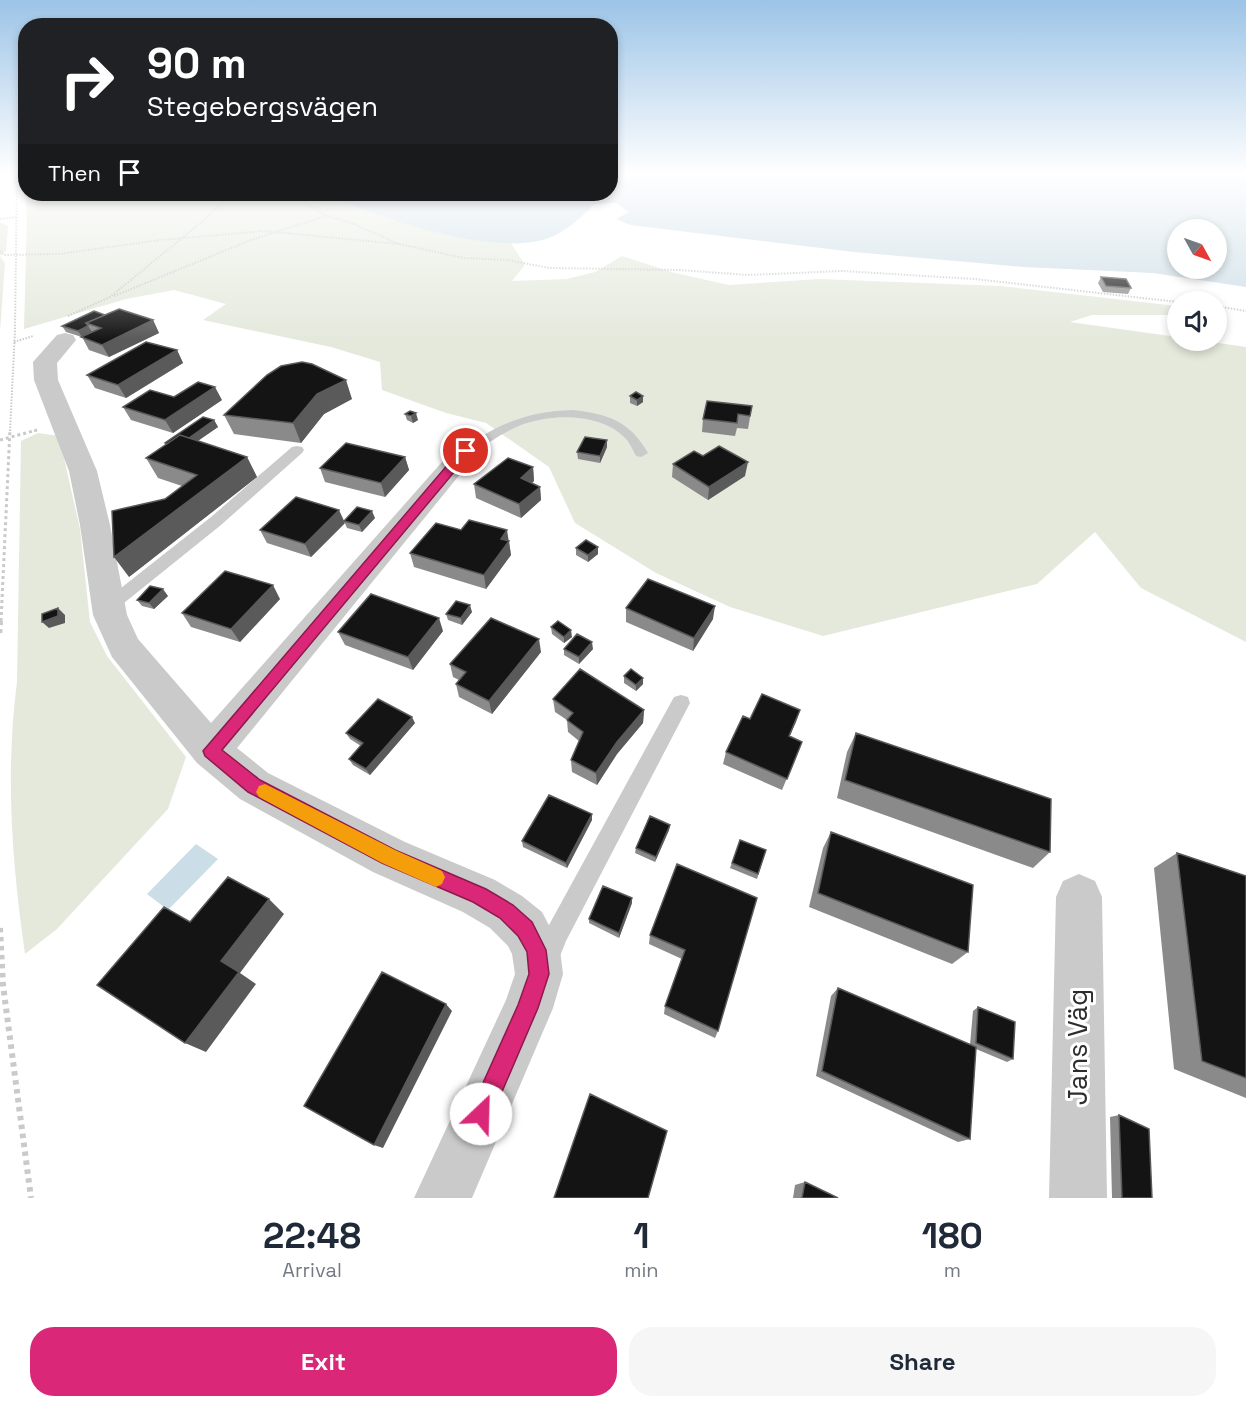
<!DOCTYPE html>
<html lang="en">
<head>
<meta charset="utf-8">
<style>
	body { margin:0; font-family:"Space Grotesk",sans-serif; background:#f6f6f7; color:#1f2937; height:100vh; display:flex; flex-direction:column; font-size:22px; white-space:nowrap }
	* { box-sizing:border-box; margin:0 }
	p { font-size:20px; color:#747a83 }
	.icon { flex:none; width:33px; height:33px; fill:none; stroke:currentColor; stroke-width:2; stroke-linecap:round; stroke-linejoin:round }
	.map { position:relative; height:1198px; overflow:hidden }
	.drawer { display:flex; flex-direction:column; background:#fff; flex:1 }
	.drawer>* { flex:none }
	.hud { position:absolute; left:18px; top:18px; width:600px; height:183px; border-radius:24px; box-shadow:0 3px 9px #0003; background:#202124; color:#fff; overflow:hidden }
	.needle { width:39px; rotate:130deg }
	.tools { position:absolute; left:1167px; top:219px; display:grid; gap:12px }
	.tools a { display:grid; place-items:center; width:60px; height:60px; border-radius:50%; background:#fff; box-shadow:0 3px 9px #0003; font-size:30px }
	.pin { position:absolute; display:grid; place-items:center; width:51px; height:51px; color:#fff; margin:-26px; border:3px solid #fff; border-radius:50%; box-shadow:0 2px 6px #0007 }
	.me { position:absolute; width:66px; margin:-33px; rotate:24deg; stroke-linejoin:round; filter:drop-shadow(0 0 4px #0008) }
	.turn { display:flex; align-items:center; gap:21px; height:126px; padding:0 30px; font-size:27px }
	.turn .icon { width:78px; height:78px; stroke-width:2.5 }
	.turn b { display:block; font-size:42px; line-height:51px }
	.then { display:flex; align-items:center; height:57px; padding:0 30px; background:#0003; gap:12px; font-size:22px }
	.eta { display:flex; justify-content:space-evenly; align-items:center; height:102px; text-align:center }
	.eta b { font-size:36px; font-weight:600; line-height:42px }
	.cta { display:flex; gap:12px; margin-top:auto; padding:12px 30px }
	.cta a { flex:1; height:69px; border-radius:24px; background:#db2777; color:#fff; font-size:24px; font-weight:600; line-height:69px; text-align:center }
	.cta a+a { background:#f6f6f7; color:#1f2937 }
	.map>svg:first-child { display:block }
	.green { fill:#e4e9dc }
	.water { fill:#cbdde6; fill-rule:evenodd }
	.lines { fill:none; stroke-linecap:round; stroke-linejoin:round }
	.path-far3 { stroke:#cacaca; stroke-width:2; stroke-dasharray:1.5 1.5; stroke-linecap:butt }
	.path-far2 { stroke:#cacaca; stroke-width:3; stroke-dasharray:3 3; stroke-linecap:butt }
	.path-far1 { stroke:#cacaca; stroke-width:4.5; stroke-dasharray:4 4; stroke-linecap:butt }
	.path { stroke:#cacaca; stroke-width:6; stroke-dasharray:4.5 4.5; stroke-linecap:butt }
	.service { fill:#cacaca; fill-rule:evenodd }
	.minor { fill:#cacaca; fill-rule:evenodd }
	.wall { fill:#8a8a8a }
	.shaded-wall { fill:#5a5a5a }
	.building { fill:#141414; stroke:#5a5a5a; stroke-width:1.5 }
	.route { fill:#db2777; stroke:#8e194d; stroke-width:1.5 }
	.slow { fill:#f59e0b }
	.labels { text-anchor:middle; stroke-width:6; stroke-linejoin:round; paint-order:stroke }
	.near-street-label { font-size:27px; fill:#2d2d2d; stroke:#fff }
</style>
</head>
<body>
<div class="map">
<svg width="1246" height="1198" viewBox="0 0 1246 1198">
	<rect width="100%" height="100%" fill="#fff"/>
	<!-- green -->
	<path class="green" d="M24 180 26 194H325C384 217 447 238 511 243L525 265 512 281 567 279 595 272 622 256 675 273 729 285 819 279 1000 286 1177 306V315H1092L1070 322 1177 337 1178 340 1205 341 1246 347V642L1141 588 1095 532 1037 584 823 636 730 607 656 573 575 523 549 467 486 423 446 413 382 390 380 362 331 347 203 320 226 304 174 290 126 299 24 329 27 218Z
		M0 222 8 226 6 251 0 256 5 263 0 331Z
		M38 433 59 436 80 529 90 622 107 656 186 757 168 809 57 929 25 954C12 863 5 773 17 682L21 441Z"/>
	<!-- water -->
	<path class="water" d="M611 174H1246V287L1153 273 1024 267 854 252 630 225 616 219 629 212 616 203 594 204C578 221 562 236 538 241 482 253 376 217 325 194H610ZM1178 230H1216V268H1178Z
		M196 844 218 859 168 910 147 894Z"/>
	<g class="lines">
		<!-- path-far3 -->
		<path class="path-far3" d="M291 194 327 216 354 224 399 244 464 258 507 260 550 268 680 270 747 275 842 271 975 279 1178 302
			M0 219 18 217
			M0 251 4 255 59 254 160 240 264 231 399 244
			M114 296 251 240 326 216
			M1216 306 1246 311
			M68 316 110 297 204 220 231 194
			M14 342 33 336
			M10 431 15 331 17 174
			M34 431 37 430"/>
		<!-- path-far2 -->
		<path class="path-far2" d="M0 440 37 430
			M1 621 10 429"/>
		<!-- path-far1 -->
		<path class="path-far1" d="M0 633 1 620"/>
		<!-- path -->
		<path class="path" d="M0 928 3 985 31 1198"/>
		<!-- service -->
		<path class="service" d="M573 410C608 414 630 421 648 453L641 457 636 456C633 451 631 445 627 440 605 414 557 413 527 423 507 429 489 443 471 454L466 455 459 451C464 445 472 442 479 438 509 419 537 411 573 410Z
			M297 446 302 447 304 450 302 453 221 525 114 611 108 613 102 611 100 607 102 603 211 517 292 447Z
			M681 695 688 697 690 703 566 941 556 966 547 969 538 966 535 957 549 925 674 697Z"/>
		<!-- minor -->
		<path class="minor" d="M65 333 73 335 76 340 57 363 58 380 97 471 110 525 127 615 138 639 211 723 457 445 466 443 475 445 479 451 237 748 268 773 405 842 495 880 522 896 542 912 553 933 560 950 563 974 553 1008 472 1198H414L506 1000 515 974 512 954 508 946 490 928 463 912 373 872 240 799 197 763 112 657 93 615 80 525 69 471 34 380 33 362 57 335Z
			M1079 874 1095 881 1102 897 1107 1198H1049L1056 897 1063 881Z"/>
	</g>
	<!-- wall -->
	<path class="wall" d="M1101 277 1131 288 1128 294 1103 292 1098 283Z
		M105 315 153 320 159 333 109 357 89 350 82 337 66 332 62 326Z
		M177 350 183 363 126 398 95 388 87 375Z
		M630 396 643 402 637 406 630 403Z
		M352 399 324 414 301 443 234 434 224 415Z
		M222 400 173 433 131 420 123 407Z
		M752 406 748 429 737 428 735 436 702 432 703 419Z
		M405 414 418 420 413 423 407 420Z
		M214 420 218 427 198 441 247 457 257 477 129 577 165 499 182 486 158 478 146 458 166 445 165 443Z
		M607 447 600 463 578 459 577 452Z
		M405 457 409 470 385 497 325 482 320 468Z
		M673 464 745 476 708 500 672 477Z
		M533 467 534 481 532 483 540 487 541 500 521 518 476 498 474 484Z
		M375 518 362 532 347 528 344 521Z
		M345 523 311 557 267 543 260 530Z
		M461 530 509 541 511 555 486 589 414 567 410 553Z
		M598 547V554L588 562 576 555V548Z
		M168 596 154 609 142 606 137 600Z
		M280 599 240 642 191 627 182 613Z
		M626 608 713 619 693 651 626 622Z
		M472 612 462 625 448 620 446 614Z
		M551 627 572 637 564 643 552 634Z
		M443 631 413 670 345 645 338 632Z
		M564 649H593L579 664 564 655Z
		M541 652 492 714 459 697 456 684 459 680 453 677 450 664Z
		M624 676 643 684 636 691 624 683Z
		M553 699 644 710 643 723 617 754 597 785 572 772 571 760 579 741 568 732 567 720 555 712Z
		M800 710 790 736 802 742 782 790 723 764 726 752 750 719Z
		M415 723 370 775 353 765 349 759 361 746 350 739 346 733Z
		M856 733 1050 852 1033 868 837 798 847 752Z
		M592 820 567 868 523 847 522 841Z
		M670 825 669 830 655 862 635 853 636 848Z
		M831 832 968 952 952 964 809 907 823 848Z
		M740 840 766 850 757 879 730 868Z
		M1177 853 1246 876V1098L1174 1069 1154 868Z
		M677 864 718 1031 715 1038 664 1014 665 1006 682 959 649 944 650 935Z
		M632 903 619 938 589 923V919Z
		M838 988 970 1045 973 1011 978 1007 1013 1059 1007 1062 976 1049 970 1139 958 1142 816 1076 831 996Z
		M1119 1115 1152 1198H1112L1110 1117Z
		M805 1182 838 1198H793L795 1185Z"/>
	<!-- shaded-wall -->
	<path class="shaded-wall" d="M153 320 159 333 109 357 102 345Z
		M88 326 92 332 82 337 78 331Z
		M177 350 183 363 126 398 118 385Z
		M346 380 352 399 324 414 301 443 293 423 317 394Z
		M215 387 222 400 173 433 165 420Z
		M643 396V402L637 406V400Z
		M416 413 418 420 413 423 411 416Z
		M214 420 218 427 180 453 176 446Z
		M607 440V447L600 463V456Z
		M247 457 257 477 129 577 114 557Z
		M405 457 409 470 385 497 381 483Z
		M748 462 745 476 708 500 709 487Z
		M533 467 534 481 523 491 521 478Z
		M540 487 541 500 521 518 519 504Z
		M339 510 345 523 311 557 305 544Z
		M372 511 375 518 362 532 359 525Z
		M507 530 511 555 486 589 484 575 501 539Z
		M598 547V554L588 562V555Z
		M273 585 280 599 240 642 231 629Z
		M163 589 168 596 154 609 149 603Z
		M470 605 472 612 462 625 461 618Z
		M715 606 713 619 693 651 694 638Z
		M58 608 65 615V623L49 628 42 622Z
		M439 618 443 631 413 670 408 657Z
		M571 630 572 637 564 643V637Z
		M539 639 541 652 492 714 489 701Z
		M592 642 593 649 579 664V657Z
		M643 678V684L636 691V685Z
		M644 710 643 723 617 754 597 785 596 773 617 742Z
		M800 710 796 722 784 748 789 736Z
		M412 717 415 723 370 775 366 769Z
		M592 814V820L567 868 566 863Z
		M670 825 669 830 655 862 656 857Z
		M632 898V903L619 938V933Z
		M269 899 284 914 240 973 256 984 206 1052 185 1043 221 961Z
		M446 1004 452 1011 383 1148 374 1145Z"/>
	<!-- building -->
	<path class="building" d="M1101 277 1126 279 1131 288 1106 286Z
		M119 309 153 320 102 345 81 337 101 328 86 323Z
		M94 311 105 315 86 323 88 326 78 331 62 326Z
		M146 342 177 350 118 385 87 375Z
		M302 362 312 364 346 380 317 394 293 423 224 415 267 375 281 366Z
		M198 382 215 387 165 420 123 407 150 390 174 397Z
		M636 392 643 396 637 400 630 396Z
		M707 401 752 406 750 416 738 414 737 423 703 419Z
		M410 411 416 413 411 416 405 414Z
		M203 417 214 420 189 438 180 435 167 444 165 443Z
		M180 435 247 457 114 557 112 511 165 499 197 475 146 458Z
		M585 437 607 440 600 456 577 452Z
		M346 443 405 457 381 483 320 468Z
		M719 446 748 462 709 487 673 464 694 451 703 456Z
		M508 458 533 467 521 478 540 487 519 504 474 484Z
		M296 497 339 510 305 544 260 530Z
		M357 507 372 511 359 525 344 521Z
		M469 520 507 530 501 539 509 541 484 575 410 553 436 523 461 530Z
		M586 540 598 547 588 555 576 548Z
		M225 571 273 585 231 629 182 613Z
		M648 579 715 606 694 638 626 608Z
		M150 586 163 589 149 603 137 600Z
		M371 594 439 618 408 657 338 632Z
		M456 601 470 605 461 618 446 614Z
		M58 608V616L42 622V614Z
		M491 618 539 639 489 701 456 684 466 672 450 664Z
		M558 621 571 630 564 637 551 627Z
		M577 634 592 642 579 657 564 649Z
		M580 669 644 710 617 742 596 773 571 760 583 732 567 720 573 713 553 699Z
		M631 669 643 678 636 685 624 676Z
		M762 694 800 710 789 736 802 742 787 779 726 752 743 716 750 719Z
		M378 699 412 717 366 769 349 759 363 743 346 733Z
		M856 733 1051 799 1050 852 845 780Z
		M549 795 592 814 566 863 522 841Z
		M650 816 670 825 656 857 636 848Z
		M831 832 973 885 968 952 818 893Z
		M740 840 766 850 758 874 732 863Z
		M1177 853 1246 876V1078L1202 1061Z
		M677 864 757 898 718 1031 665 1006 685 950 650 935Z
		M228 877 269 899 221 961 239 972 185 1043 97 985 164 907 190 922Z
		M603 886 632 898 619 933 589 919Z
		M382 972 446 1004 374 1145 304 1106Z
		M838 988 976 1047 970 1139 822 1071Z
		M978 1007 1015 1022 1013 1059 976 1043Z
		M590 1094 667 1131 648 1198H554Z
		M1119 1115 1149 1129 1152 1198H1122Z
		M805 1182 838 1198H802Z"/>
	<!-- sky -->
	<linearGradient id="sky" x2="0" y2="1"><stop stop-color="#9cc4e7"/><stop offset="0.51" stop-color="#fff"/><stop offset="1" stop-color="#fff" stop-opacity="0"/></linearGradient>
	<rect width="1246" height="341" fill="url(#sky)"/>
	<!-- route -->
	<path class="route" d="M466 447 470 448V453L222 750 260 780 395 850 486 889 513 905 532 922 546 950 549 974 538 1008 489 1122 481 1125 473 1122 469 1114 518 1005 529 974 527 952 518 936 500 918 473 902 382 863 248 792 205 756 203 751 462 448Z"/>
	<!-- slow -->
	<path class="slow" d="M265 784 395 850 442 871 445 877 442 884 436 887 382 863 259 797 256 792 259 786Z"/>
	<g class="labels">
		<!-- near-street labels -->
		<g class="near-street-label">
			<text transform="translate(1078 1047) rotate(-90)" y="9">Jans Väg</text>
		</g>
	</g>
</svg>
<div class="tools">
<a><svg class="needle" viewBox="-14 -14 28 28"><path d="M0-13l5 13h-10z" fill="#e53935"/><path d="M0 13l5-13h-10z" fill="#747a83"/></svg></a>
<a><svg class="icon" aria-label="sound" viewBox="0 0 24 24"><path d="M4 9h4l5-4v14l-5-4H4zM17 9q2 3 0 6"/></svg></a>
</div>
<div class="pin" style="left:466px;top:451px;background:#d93025"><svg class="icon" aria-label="arrive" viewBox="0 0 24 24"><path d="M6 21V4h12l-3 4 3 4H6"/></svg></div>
<svg class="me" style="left:481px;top:1114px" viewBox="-20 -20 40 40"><circle r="19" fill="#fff"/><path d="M0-13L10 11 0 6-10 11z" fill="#db2777"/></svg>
<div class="hud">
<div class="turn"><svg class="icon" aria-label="right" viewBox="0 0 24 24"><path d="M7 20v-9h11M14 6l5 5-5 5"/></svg><div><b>90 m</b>Stegebergsvägen</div></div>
<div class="then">Then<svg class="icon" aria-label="arrive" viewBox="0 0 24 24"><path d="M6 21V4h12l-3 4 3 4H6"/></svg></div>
</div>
</div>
<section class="drawer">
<div class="eta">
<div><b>22:48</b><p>Arrival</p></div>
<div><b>1</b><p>min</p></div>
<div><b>180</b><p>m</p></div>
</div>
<div class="cta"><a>Exit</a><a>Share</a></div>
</section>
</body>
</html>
